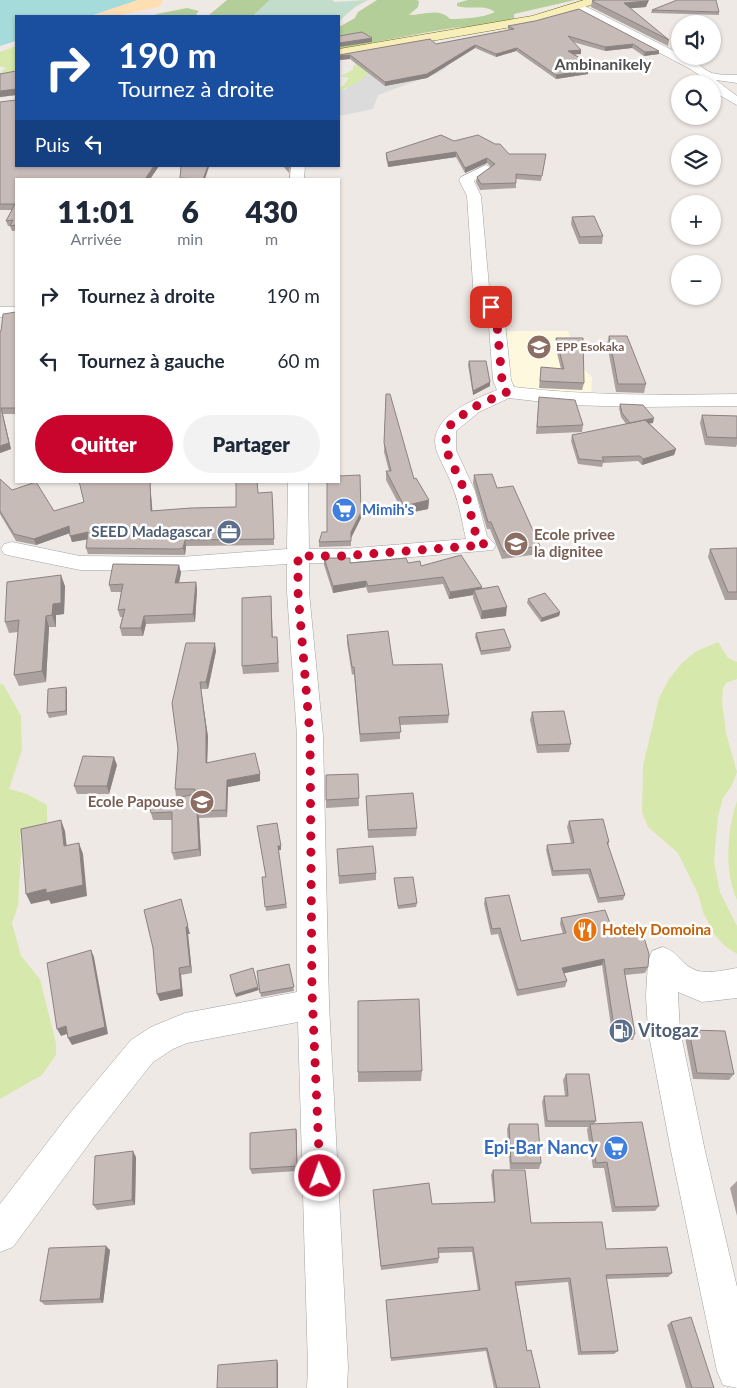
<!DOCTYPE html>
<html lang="fr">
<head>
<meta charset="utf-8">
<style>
	body { margin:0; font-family:Lato,sans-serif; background:#f2f2f3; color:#1f2937; height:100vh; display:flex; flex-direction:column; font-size:19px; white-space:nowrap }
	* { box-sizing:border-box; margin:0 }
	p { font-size:16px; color:#747a83 }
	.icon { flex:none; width:28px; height:28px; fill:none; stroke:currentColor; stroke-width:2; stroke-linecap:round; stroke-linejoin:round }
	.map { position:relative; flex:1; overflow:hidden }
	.side { position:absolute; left:15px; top:178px; width:325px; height:305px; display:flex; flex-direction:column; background:#fff; border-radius:0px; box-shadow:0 1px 4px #0004 }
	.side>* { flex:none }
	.guide { position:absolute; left:15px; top:15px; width:325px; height:152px; border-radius:0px; box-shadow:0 1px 4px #0004; background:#1a4fa0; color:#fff; overflow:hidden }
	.tools { position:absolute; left:671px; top:15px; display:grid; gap:10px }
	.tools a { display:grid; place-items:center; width:50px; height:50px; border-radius:50%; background:#fff; box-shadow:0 1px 4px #0004; font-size:25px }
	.pin { position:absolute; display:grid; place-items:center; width:42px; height:42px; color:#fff; margin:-21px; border-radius:10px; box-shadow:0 2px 8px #0006 }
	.me { position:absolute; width:55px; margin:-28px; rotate:358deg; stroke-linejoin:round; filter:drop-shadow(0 0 4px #0008) }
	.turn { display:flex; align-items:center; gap:18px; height:105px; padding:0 20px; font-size:22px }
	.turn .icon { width:65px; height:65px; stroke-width:2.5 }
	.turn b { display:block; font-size:35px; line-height:42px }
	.then { display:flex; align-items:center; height:48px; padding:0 20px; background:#0003; gap:10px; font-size:19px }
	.eta { display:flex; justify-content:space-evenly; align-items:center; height:85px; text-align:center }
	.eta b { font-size:30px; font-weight:800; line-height:35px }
	.action { display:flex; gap:10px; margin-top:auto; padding:10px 20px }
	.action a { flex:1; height:58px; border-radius:30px; background:#c9042d; color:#fff; font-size:20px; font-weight:800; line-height:58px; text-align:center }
	.action a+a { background:#f2f2f3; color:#1f2937 }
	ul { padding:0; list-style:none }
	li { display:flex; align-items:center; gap:15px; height:65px; padding:0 20px }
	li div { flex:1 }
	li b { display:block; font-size:19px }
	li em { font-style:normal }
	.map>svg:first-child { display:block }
	.residential { fill:#dcdbdc }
	.education { fill:#fef8de }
	.grass { fill:#d6e8ab }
	.forest { fill:#b4ce9a }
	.wetland { fill:#c2ddcb }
	.sand { fill:#fedfb4 }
	.water { fill:#a6dbdc }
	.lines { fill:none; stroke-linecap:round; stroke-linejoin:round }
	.minor-casing { stroke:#a2a2a2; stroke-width:1 }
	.secondary-casing { stroke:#746907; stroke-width:1 }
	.minor { fill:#fff; fill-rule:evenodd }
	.secondary { fill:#f8eeba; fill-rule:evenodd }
	.wall { fill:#aba19e }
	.shaded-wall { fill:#8b8381 }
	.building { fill:#c7bbb8; stroke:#8b8381 }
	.route { stroke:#c9042d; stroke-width:9; stroke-dasharray:0 16.2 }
	.labels { text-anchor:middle; stroke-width:5; stroke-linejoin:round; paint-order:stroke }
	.far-education-label { font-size:12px; font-weight:bold; fill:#785e54; stroke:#fff; text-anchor:start }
	.shop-label { font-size:15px; font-weight:bold; fill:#366cbe; stroke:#fff; text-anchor:start }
	.service-label { font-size:15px; font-weight:bold; fill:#4e5e75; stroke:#fff; text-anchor:end }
	.education-label { font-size:15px; font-weight:bold; fill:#785e54; stroke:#fff; text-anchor:start }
	.food-label { font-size:15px; font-weight:bold; fill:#c56008; stroke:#fff; text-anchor:start }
	.far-district-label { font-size:16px; font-weight:bold; fill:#515151; stroke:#fff }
	.near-service-label { font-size:18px; font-weight:bold; fill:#4e5e75; stroke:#fff; text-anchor:start }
	.near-shop-label { font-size:18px; font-weight:bold; fill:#366cbe; stroke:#fff; text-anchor:end }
</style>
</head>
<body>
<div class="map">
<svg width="737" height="1388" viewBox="0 0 737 1388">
	<rect width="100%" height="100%" fill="#efe9e5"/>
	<!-- residential -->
	<path class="residential" d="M448 65 445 69 438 73 378 95 373 109 339 116V91L346 89 366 67Z"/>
	<!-- education -->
	<path class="education" d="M504 331H568L577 364 592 377 591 397 524 389 516 387 509 379Z"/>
	<!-- grass -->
	<path class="grass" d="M16 46V73L0 78V73L6 68 0 66V52Z
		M351 58 367 67V74L359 82 339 91V87L343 86 349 78 340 76 353 70V66L356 65Z
		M718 642 728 658 737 662V679L726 683 723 688 722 702 726 733 737 772 731 787 723 798 718 816 714 862 720 892 737 926V954L725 946 714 934 703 912 698 894 678 853 648 827 642 812 643 766 659 698 669 679 682 663 695 652Z
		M0 684H3L21 716 22 750 9 789 27 794 47 805V822L20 835 21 852 18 906 12 923 21 956 40 979 56 1043V1055L42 1075 0 1099Z
		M737 801V900C724 872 727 829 737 801Z"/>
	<!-- forest -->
	<path class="forest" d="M227 0H270L253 16H153L157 14 187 8 199 11 196 14 199 16 209 15Z
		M377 0H416L419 1 418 7 409 15C422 15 440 7 450 19 464 19 482 18 495 12 484 4 470 10 457 6V3L468 0H575L514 14V20C495 28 474 25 453 28 415 34 377 42 339 49V27L355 18 358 12Z"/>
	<!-- wetland -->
	<path class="wetland" d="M270 0H332L335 2 368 0 355 7 339 21V16H253Z"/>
	<!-- sand -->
	<path class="sand" d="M138 0H163L159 7 116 16H90Z"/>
	<!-- water -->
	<path class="water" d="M0 0H138L90 16H16V41L0 46Z"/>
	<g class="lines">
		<defs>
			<path id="minor" d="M579 3 680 54V56C693 56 701 69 712 73 720 75 729 75 737 75V83L716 80 737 96V105L712 91V84H705L703 78 692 70 575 8 574 6Z
				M486 165 493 169 474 181 481 196 490 298 504 313 511 380 514 387C589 396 662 395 737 394V406L639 407 569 405 509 398 479 412 456 431V450L475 491 487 536 496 545 493 550 343 563H309V592L323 736 329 1004 348 1367 347 1388H307L308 1367 298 1022 187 1043 173 1049 153 1062 94 1137 13 1247 0 1252V1204L70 1113 131 1040 151 1027 185 1013 297 992V736L287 592V564L180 571 80 570 12 556 4 554 1 549 4 544 12 542 80 556 180 557 287 549 288 481H308L309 549H343L466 539C462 523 460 506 454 491 450 477 442 465 437 452 425 418 473 400 497 390L493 380 488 314 474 299 467 196 459 180 461 177Z
				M291 166H305L304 179H290Z
				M0 307H16V317H0Z
				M663 947C679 953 679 961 691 968 704 976 723 970 737 968V998L702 1002 678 992V996L680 1030 705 1151 737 1287V1388L723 1385 717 1371 671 1151 648 1030 646 996 648 961 652 951Z"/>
			<path id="secondary" d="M584 0H602L600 2 534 23 339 57V49L532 16Z"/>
		</defs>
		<!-- minor casing -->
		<use href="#minor" class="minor-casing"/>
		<!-- secondary casing -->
		<use href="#secondary" class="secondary-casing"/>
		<!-- minor -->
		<use href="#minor" class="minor"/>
		<!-- secondary -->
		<use href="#secondary" class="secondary"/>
	</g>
	<!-- wall -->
	<path class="wall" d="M592 1 646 7 630 8 669 40 668 46 591 7Z
		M652 10 719 12V15L651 13Z
		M535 21 659 51V54L644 56 632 48 605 51 573 42 581 50V54H574L588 63 587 67H583L588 70V74L556 79 516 51 496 57 475 48 427 78 385 86 350 59 339 60V55L436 44 509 30 508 29V26Z
		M16 71V166H159L150 179H16V231H12L10 226H8L6 221 12 210H0V102L16 100V95L0 97Z
		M454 141 509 154H546L541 181 516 179V188L480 190 476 182 477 177 491 167 487 163 465 173 456 157 388 167 386 158V153Z
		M283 166H290L289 173Z
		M572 217 603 236 602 244H579L571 224Z
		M16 302V414H3L11 449 0 453V331H1L16 312Z
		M609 336 646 384 644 393 616 392 607 344Z
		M556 338 584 383 582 390 539 388 541 367 561 369 555 345Z
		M469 361 490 382V386L473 395 468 365Z
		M386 394 414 479 429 500 428 509 404 514 386 480V471H389L384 452Z
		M539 397 583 425 582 432 536 434Z
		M620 404 653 423H649L676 449 674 455 642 465 638 461 603 463 602 467 578 464 571 441 572 435 626 424 621 417 619 408Z
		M702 415 737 416V444L736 447 705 445 700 423Z
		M474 475 540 546 539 554 502 559 490 529H487L473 483Z
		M0 479 12 490 54 511 84 502 79 481H150L152 511 236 507 258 493 273 499 274 545 186 546 185 555H180L88 554 86 548 87 539 72 542 70 533 36 545 16 541 0 514Z
		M361 518 351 538V546L319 547V542L327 532Z
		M737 548V600H725L708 557 710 549Z
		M324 558 350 563H408L421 566 482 587V589L506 616 481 619 473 598V595L449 599 443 584 368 593 366 587 333 593 324 565Z
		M179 565 181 573 179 583 196 582 197 590 195 622 146 624 143 636H122L120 628 122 617H120L118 610 121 592H111L109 585Z
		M65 586 64 614 56 615V627H49L46 682 19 686 14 675 18 632 9 633 5 622Z
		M271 596 273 637H277L279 672 243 674 242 666Z
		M528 599 560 612 559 616 541 622 527 603Z
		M476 633 511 647 510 651 481 655 475 637Z
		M347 635 393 665 449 715 448 723 400 725V739L360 742 354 674 352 675 347 643Z
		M216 651 208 689H201L208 737 207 762 260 781 228 787 227 817 199 818 201 856 174 860 172 853V820H153L151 813 185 796H176L175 789 178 749 172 703Z
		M66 687 67 691V715L49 718 47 713Z
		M532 712 571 744 569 752 537 753 530 720Z
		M117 765 109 794H77L74 786Z
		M358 774 359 806 326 808V775Z
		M366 796 417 828 416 836 368 838Z
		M569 821 609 842 608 846 625 895 623 900 598 903 588 874 552 876 546 850 547 845 571 843 567 827Z
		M257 826 281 850H278L287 908 266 911 262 877H266Z
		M337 849 376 873V880L339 884Z
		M394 878 417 903 416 907 398 909Z
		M485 898 521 941 563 934 560 924 561 918 613 931 648 967 645 973 625 975 635 1034 633 1040H613L602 965 564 973 567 981 565 987 517 996 498 934 491 935 484 904Z
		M144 910 190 934H188L192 973 181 975 183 996 160 1001 153 948Z
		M289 964 294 991 261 997 257 971Z
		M689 1030 734 1074 729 1080 693 1079 685 1037Z
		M422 1071 421 1081 358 1082V1072Z
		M566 1074 596 1121 594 1124 659 1206 655 1211 612 1212 604 1168H593L587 1130 588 1127H545L542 1102 544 1096H565L563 1080Z
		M509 1124 541 1163 539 1169H510L507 1129Z
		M296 1129 297 1135V1171L252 1174 250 1169Z
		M136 1157 135 1205 97 1210 93 1205Z
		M493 1170 531 1223 606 1249 672 1273 668 1277 606 1279 618 1351 614 1354 578 1355 568 1282 516 1286 527 1351 540 1388H494L486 1351 391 1361 386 1300 478 1291 472 1252 438 1253 439 1258 438 1263 381 1270 373 1190 432 1204 494 1202 491 1175Z
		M737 1181V1216L730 1188Z
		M110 1250 103 1303 45 1305 40 1301Z
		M671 1322 714 1388H686L667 1325Z"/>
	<!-- shaded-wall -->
	<path class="shaded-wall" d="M649 0 646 7 623 9 624 3Z
		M372 38V42L339 47V43Z
		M633 44 632 48 605 51V47Z
		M475 45V48L427 78 385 86V82Z
		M517 48 516 51 496 57V54Z
		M581 50V54L568 55V51Z
		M659 51V54L644 56 645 52Z
		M350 55V59L339 60V56Z
		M588 63 587 67H578V64Z
		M588 70V74L556 79V75Z
		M16 89V95L0 97V91Z
		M456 152V157L388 167V162Z
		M487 158V163L465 173V168Z
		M154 166H159L150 179H145Z
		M208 166H209V167L205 179H203Z
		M490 382V386L473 395V391Z
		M1 408 11 449 0 453V446Z
		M654 418 653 423 629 427 630 423Z
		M676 449 674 455 642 465 643 459Z
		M150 481 153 518 151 511Z
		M429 500 428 509 404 514V506Z
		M361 512V518L351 538V546V532Z
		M69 526 70 533 36 545 34 539Z
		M88 532 90 539 72 542 70 536Z
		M185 540 186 546 185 555 183 548Z
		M179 565 181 573 177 591 175 583Z
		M61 575 65 586 64 614 56 615V627L52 615 53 604Z
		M366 581V587L333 593V586Z
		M196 582 197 590 195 622 193 614Z
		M482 587V593L474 590 473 595 449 599 450 592Z
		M507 607 506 616 481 619 482 611Z
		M560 612 559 616 541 622 542 618Z
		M46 616 49 627 46 682 42 671Z
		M144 616 146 624 143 636 141 628Z
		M215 643 216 651 208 689 206 682Z
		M66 687 67 691V715L66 711Z
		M201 689 208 737 207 770 206 763Z
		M114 757 117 765 109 794 107 786Z
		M260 774V781L228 787 227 817 226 810 227 780Z
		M197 811 199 818 201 856 199 849Z
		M61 820 65 831 68 857 64 846Z
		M79 843 83 854 87 896 51 904 49 900 31 904 26 894Z
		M278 846H281V850H278Z
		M181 899 190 934H188L192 973 190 966Z
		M91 950 94 957 108 1034 72 1045 68 1038Z
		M604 959 602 965 561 974 562 968Z
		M179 968 181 975 183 996 160 1001 157 994Z
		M258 987 259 990 236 997 235 994Z
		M66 1026 70 1033 61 1036 57 1029Z
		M296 1129 297 1135V1171V1166Z
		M133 1151 136 1157 135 1205 132 1200Z
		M106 1246 110 1250 103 1303 100 1299Z
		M277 1360 278 1364V1388H277Z"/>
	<!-- building -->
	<path class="building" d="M595 0H648L647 1 624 3 669 40 592 1Z
		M677 0H716L719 12 652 10Z
		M579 9 659 51 645 52 633 44 605 47 568 36 581 50 568 51 588 63 578 64 588 70 556 75 517 48 496 54 475 45 427 74 385 82 350 55 339 56V55L430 39 436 44 514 29 508 26 535 21Z
		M362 32 372 38 339 43V36Z
		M16 71V166H154L145 179H16V225L10 226 13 220 6 221 15 204H0V102L16 100V89L0 91V74Z
		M441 135 454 141 478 135 495 144H500L509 154H546L542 176 516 174V183L481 184 477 177 495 164 487 158 465 168 456 152 388 162 386 153Z
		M181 166H208L203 179 180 178Z
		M594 216 603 236 580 237 572 217Z
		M16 302V408H1L9 443 0 446V331H1L3 314 16 312Z
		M609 336H627L646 384H618Z
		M556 338H583L584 383 540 381 541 367 564 369Z
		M469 361H486L490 382 473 391Z
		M386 394H390L414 479 416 478 429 500 404 506 386 471H391L384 443Z
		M539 397 575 400 583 425 537 427Z
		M620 404 643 405 654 418 630 423 622 413Z
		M702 415 737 416V438L707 437Z
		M645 420 676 449 643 459 640 456 602 457 604 461 579 459 572 435Z
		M492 474 497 488 513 486 540 546 503 551 491 522H488L474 475Z
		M360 475 361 512 351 532V541L319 542 322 532H327V481H339V476Z
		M0 479 12 490 36 482 54 511 84 502 79 481H150L151 511 191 508 236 507V481H257L258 493 272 492 274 539 185 540 183 548 179 549 86 548 88 532 70 536 69 526 34 539 14 534 0 511Z
		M737 548V592H728L710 549Z
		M461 555 482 587 450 592 443 577 368 586 366 581 333 586 324 558H350V563L406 558 408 563 420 561 421 566Z
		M113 564 179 565 175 583 196 582 193 614 144 616 141 628H120L125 609 118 610 123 584 109 585Z
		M61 575V603L53 604 52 615 46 616 42 671 14 675 19 620 5 622 7 582Z
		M498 586 507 607 482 611 474 590Z
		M545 593 560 612 542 618 528 599Z
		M271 596 272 637H277L278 663 242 666V598Z
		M504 629 511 647 481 651 476 633Z
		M388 631 393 665 442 664 449 715 399 717 401 732 360 734 354 667H352L347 635Z
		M186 643H215L206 682H200L206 729V763L255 753 260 774 227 780 226 810 197 811 199 849 172 853V812L151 813 149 804 195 794V789H175L178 749 172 703Z
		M66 687V711L47 713 48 689Z
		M564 711 571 744 538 745 532 712Z
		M83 756 114 757 107 786H74Z
		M358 774 359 798 326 800V775Z
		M413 793 417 828 368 830 366 796Z
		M603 819 609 842H607L625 895 599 898 590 869 553 871 547 845 574 843 569 821Z
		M61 820 64 846 79 843 83 885 46 893V889L26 894 21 829Z
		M277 823 281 846H278L286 904 265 907 262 877H266L257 826Z
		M373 846 376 873 339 876 337 849Z
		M413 877 417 903 398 906 394 878Z
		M509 895 521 941 566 933 561 918 605 910 613 931 641 928 649 954 648 967 624 969 635 1034H615L604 959 562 968 567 981 518 990 500 928 492 929 485 898Z
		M181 899 188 926 186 927 190 966 179 968 181 989 157 994 153 948 144 910Z
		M91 950 105 1027 68 1038 66 1026 57 1029 47 963Z
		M289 964 294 987 260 993 257 971Z
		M253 968 258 987 235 994 230 975Z
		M419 999 422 1071 358 1072V1001Z
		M689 1030 725 1031 734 1074 697 1073Z
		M566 1074H589L596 1121H547L544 1096H568Z
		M642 1122 659 1206 615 1207 607 1162 596 1163 590 1124Z
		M509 1124H538L541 1163H511Z
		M296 1129 297 1166 250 1169V1133Z
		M133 1151 132 1200 93 1205 95 1156Z
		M493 1170H525L531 1223 602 1222 606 1249 667 1247 672 1273 606 1275 618 1351 581 1352 570 1278 515 1282 527 1351 531 1350 540 1388H497L487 1348 391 1358 386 1300 480 1290 473 1247 438 1248 439 1258 381 1266 373 1190 429 1183 432 1204 495 1202Z
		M106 1246 100 1299 40 1301 49 1248Z
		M691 1317 714 1388H692L671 1322Z
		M277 1360V1388H217L218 1365Z"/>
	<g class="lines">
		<!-- route -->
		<path class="route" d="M320 1176 312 991 310 736 298 592V556H343L485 545 477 539 465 491 446 450V431L452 423 472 408 507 392 502 380 496 313 491 307"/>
	</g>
	<!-- icons -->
	<defs>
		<symbol id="school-disc" viewBox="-11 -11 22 22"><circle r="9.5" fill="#8d6e63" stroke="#fff"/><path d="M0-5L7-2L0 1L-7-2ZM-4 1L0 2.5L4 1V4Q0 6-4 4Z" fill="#fff"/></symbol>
		<symbol id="supermarket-disc" viewBox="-11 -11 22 22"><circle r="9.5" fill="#3f7fe0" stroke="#fff"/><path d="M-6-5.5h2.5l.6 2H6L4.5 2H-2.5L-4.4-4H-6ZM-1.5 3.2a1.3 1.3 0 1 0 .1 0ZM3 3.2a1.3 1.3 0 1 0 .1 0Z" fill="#fff"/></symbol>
		<symbol id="office-disc" viewBox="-11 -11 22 22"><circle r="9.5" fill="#5c6f8a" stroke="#fff"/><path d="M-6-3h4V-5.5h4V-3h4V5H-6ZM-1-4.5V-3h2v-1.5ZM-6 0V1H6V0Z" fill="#fff"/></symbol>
		<symbol id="restaurant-disc" viewBox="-11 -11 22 22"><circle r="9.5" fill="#e8710a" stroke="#fff"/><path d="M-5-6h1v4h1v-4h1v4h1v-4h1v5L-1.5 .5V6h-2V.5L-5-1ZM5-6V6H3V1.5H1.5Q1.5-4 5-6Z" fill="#fff"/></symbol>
		<symbol id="fuel-disc" viewBox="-11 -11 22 22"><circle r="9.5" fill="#5c6f8a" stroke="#fff"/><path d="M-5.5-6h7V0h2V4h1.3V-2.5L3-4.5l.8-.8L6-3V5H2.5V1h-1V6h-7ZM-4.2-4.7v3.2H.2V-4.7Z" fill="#fff"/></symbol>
	</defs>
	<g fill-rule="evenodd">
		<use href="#school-disc" x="525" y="333" width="28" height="28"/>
		<use href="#supermarket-disc" x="330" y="496" width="28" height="28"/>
		<use href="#office-disc" x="215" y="518" width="28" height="28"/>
		<use href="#school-disc" x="502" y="530" width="28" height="28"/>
		<use href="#school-disc" x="188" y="788" width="28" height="28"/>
		<use href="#restaurant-disc" x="571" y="916" width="28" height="28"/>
		<use href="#fuel-disc" x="607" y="1017" width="28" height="28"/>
		<use href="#supermarket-disc" x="602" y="1134" width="28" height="28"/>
	</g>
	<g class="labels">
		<!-- far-education labels -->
		<g class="far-education-label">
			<text x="556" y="351">EPP Esokaka</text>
		</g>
		<!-- shop labels -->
		<g class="shop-label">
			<text x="362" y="515">Mimih's</text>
		</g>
		<!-- service labels -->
		<g class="service-label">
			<text x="212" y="537">SEED Madagascar</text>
		</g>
		<!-- education labels -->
		<g class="education-label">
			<text x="534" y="540">Ecole privee<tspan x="534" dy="17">la dignitee</tspan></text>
			<text x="184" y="807" text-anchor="end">Ecole Papouse</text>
		</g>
		<!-- food labels -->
		<g class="food-label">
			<text x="602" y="935">Hotely Domoina</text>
		</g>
		<!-- far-district labels -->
		<g class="far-district-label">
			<text x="603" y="70">Ambinanikely</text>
		</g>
		<!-- near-service labels -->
		<g class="near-service-label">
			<text x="638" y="1037">Vitogaz</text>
		</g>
		<!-- near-shop labels -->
		<g class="near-shop-label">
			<text x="598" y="1154">Epi-Bar Nancy</text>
		</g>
	</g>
</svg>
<div class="tools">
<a><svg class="icon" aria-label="sound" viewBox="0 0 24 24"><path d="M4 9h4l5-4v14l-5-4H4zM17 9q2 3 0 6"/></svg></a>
<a><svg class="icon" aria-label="search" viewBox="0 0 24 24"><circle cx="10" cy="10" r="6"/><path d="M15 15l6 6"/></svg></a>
<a><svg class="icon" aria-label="layers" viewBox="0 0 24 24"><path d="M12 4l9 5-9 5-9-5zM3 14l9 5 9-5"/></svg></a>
<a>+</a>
<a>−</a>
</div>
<div class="pin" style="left:491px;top:307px;background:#d93025"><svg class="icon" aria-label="arrive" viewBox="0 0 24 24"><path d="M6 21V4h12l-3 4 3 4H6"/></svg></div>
<svg class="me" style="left:320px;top:1176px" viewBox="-20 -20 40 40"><circle r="17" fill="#c9042d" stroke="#fff" stroke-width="3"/><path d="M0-11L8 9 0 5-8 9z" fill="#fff"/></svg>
<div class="guide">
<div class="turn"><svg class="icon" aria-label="right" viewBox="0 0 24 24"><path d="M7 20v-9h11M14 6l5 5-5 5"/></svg><div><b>190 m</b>Tournez à droite</div></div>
<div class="then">Puis<svg class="icon" aria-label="left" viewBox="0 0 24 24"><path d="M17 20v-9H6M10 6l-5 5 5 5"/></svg></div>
</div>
<section class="side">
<div class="eta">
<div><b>11:01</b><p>Arrivée</p></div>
<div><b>6</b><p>min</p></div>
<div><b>430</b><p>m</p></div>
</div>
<ul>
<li><svg class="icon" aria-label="right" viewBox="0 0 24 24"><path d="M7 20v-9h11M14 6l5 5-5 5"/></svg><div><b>Tournez à droite</b></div><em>190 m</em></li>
<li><svg class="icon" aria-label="left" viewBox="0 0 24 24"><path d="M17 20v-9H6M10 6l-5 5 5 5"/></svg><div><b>Tournez à gauche</b></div><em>60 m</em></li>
</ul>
<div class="action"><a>Quitter</a><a>Partager</a></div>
</section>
</div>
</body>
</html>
